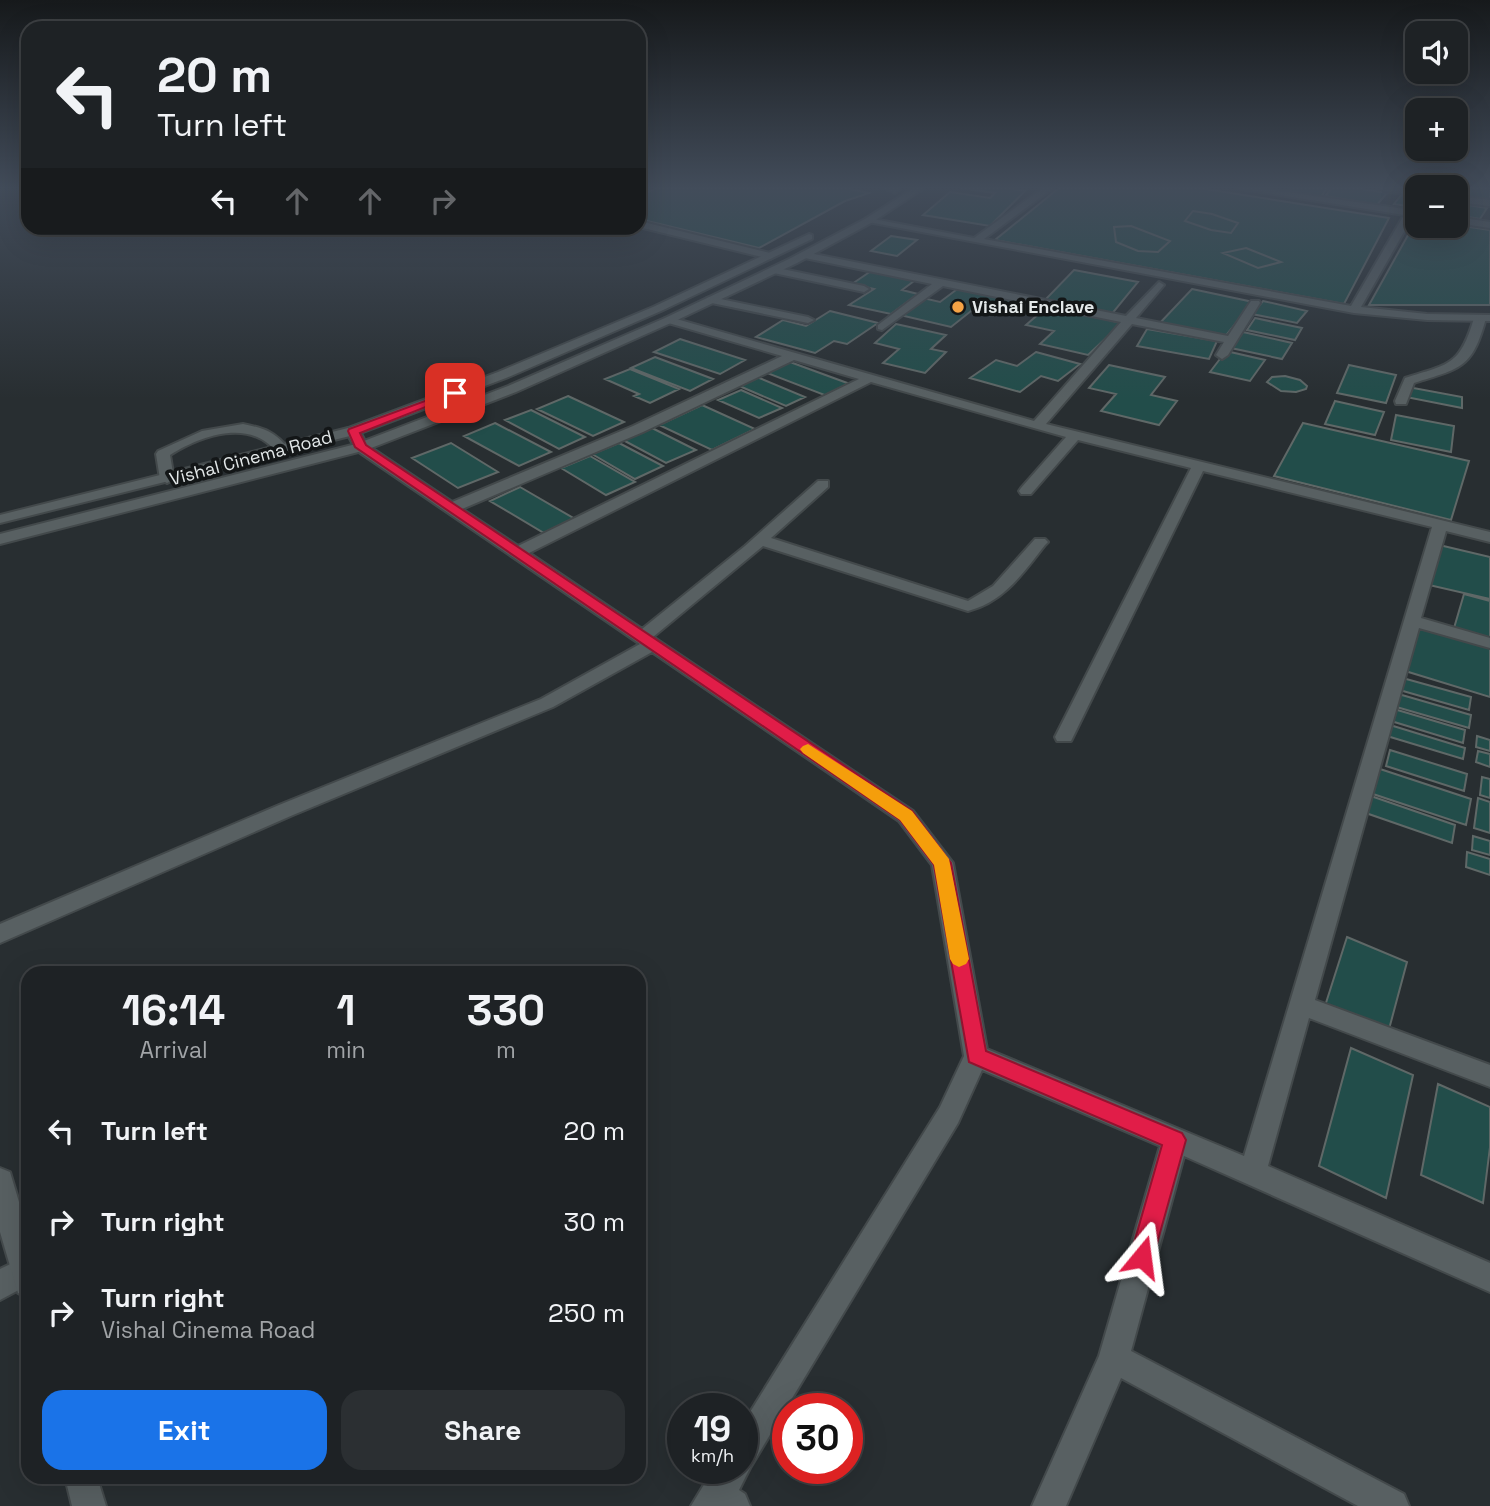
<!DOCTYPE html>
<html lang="en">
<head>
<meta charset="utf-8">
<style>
	body { margin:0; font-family:"Space Grotesk",sans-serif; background:#2b2f32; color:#f1f3f6; height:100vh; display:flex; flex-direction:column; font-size:26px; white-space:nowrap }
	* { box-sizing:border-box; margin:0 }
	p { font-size:23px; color:#a1a4a7 }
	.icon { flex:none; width:38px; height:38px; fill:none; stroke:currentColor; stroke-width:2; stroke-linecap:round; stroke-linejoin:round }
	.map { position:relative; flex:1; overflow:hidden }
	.side { position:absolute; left:21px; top:966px; width:625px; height:518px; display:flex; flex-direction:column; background:#1e2225; border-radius:21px; box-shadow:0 7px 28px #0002,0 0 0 2px #3c3f42 }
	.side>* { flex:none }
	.top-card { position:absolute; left:21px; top:21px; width:625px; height:214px; border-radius:21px; box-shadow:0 7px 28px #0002,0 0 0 2px #3c3f42; background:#1e2225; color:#f1f3f6; overflow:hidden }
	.fabs { position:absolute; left:1405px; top:21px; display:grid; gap:14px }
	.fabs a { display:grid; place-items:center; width:63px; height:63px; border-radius:14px; background:#1e2225; box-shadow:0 7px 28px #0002,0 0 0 2px #3c3f42; font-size:35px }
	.speed { position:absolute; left:667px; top:1393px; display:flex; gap:14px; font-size:35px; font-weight:700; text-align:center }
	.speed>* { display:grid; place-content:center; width:91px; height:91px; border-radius:50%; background:#1e2225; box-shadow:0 7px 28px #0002,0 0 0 2px #3c3f42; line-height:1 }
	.speed small { font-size:18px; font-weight:400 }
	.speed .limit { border:10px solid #d22; background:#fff; color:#111 }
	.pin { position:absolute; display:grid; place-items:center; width:60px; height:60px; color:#fff; margin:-30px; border-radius:14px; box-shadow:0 4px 10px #0006 }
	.me { position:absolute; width:77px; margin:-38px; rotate:16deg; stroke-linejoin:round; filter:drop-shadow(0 0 5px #0008) }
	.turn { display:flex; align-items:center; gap:24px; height:147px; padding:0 21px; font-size:32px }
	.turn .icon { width:91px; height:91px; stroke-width:2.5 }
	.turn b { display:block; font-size:49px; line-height:60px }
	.lanes { display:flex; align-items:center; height:66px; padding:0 21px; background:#0003; justify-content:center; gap:35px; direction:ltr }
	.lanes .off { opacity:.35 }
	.eta { display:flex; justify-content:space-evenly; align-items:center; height:119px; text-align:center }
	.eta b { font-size:42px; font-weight:700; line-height:49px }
	.action { display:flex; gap:14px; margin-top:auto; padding:14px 21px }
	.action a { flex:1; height:80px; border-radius:21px; background:#1a73e8; color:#fff; font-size:28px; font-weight:700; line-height:80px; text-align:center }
	.action a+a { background:#2b2f32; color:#f1f3f6 }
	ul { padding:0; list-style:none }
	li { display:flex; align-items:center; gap:21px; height:91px; padding:0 21px }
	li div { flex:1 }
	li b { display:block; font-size:26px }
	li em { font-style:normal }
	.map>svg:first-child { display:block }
	.building { fill:#224d4a; stroke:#5f6867; stroke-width:2 }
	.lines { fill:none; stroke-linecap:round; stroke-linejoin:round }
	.service-casing { stroke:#43494b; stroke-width:4 }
	.minor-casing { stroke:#43494b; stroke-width:4 }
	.tertiary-casing { stroke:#43494b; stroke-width:4 }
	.service { fill:#586062; fill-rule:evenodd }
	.minor { fill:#586062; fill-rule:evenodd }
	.tertiary { fill:#586062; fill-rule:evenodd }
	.route { fill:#e11d48; stroke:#92132f; stroke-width:2 }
	.slow { fill:#f59e0b }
	.poi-dot { fill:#f4a345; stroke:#131617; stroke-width:2.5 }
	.labels { text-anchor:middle; stroke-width:7; stroke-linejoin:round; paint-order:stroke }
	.far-poi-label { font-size:18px; font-weight:bold; fill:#e3e8e9; stroke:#131617; text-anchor:start }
	.far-street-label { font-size:18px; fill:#e3e8e9; stroke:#131617 }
</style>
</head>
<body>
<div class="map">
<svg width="1490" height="1506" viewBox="0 0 1490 1506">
	<rect width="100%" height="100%" fill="#282e31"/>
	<!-- building -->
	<path class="building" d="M657 188H845L869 193 845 201 759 248 639 219V196Z
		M960 188H1006L1025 191 990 226 923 215 950 192 990 198 995 193Z
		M1059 188H1199L1389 218 1344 304 995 240Z
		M1291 188H1327L1321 197 1289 192Z
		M1332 188H1355L1387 193 1377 205 1325 196Z
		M1469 188 1490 189V203L1465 200Z
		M1402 194 1418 197V208L1394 204Z
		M1456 203 1487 208 1480 219 1456 215Z
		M1193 211 1212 214 1238 223 1231 233 1211 230 1185 221Z
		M1417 219 1418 226 1456 225 1490 230V305H1369Z
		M1131 226 1170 241 1158 252 1138 251 1116 242 1114 227Z
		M891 236 917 240 897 256 871 251Z
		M1246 248 1281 262 1258 268 1223 253Z
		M874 269 918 278 902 290 918 294 891 314 849 305 874 289 852 284Z
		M1074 270 1138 282 1111 315 1043 302Z
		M960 287 1015 298 993 316 971 311 951 327 900 315 923 298 940 302Z
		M1192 289 1253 302 1224 338 1159 324Z
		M1263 301 1307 311 1297 323 1252 314Z
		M1048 306 1122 323 1088 355 1040 344 1054 331 1026 325Z
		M830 311 878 323 847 344 834 341 815 353 756 337 783 320 806 326Z
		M1255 318 1302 328 1295 340 1247 330Z
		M896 324 946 335 931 349 946 352 925 373 883 363 899 349 875 343Z
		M1147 329 1217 341 1209 359 1137 346Z
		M1243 332 1292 343 1282 359 1231 348Z
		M680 339 745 360 720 374 654 352Z
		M1226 351 1265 360 1250 381 1210 372Z
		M1036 352 1080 364 1058 381 1041 376 1020 392 970 378 996 360 1017 366Z
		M655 357 713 379 690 391 631 368Z
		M790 362 850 384 827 396 767 373Z
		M1109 365 1165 377 1151 395 1177 401 1159 425 1101 411 1116 394 1089 388Z
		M1349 365 1396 375 1386 403 1337 393Z
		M630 369 679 389 650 403 634 396 639 394 605 379Z
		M1285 376 1300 380 1307 386 1306 389 1296 392 1281 391 1267 382 1272 377Z
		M757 377 805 397 786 406 737 385Z
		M1408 387 1462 397V408L1406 397Z
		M741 390 782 408 759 418 718 400Z
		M568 396 624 422 593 436 537 409Z
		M1335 401 1384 412 1375 435 1325 424Z
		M702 405 755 429 712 450 659 425Z
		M531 410 585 437 559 449 505 420Z
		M1396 415 1454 426 1451 452 1391 440Z
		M495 423 551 452 519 466 464 436Z
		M1303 423 1469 461 1451 520 1274 476Z
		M652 428 696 450 666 463 623 440Z
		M451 443 498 472 458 488 412 458Z
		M619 443 663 466 635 479 592 454Z
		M590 456 635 482 606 495 561 468Z
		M520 487 575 519 544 533 490 501Z
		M1435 544 1490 557V599L1429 585Z
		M1464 594 1490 601V638L1454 628Z
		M1415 627 1490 648V697L1402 670Z
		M1399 677 1471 697 1469 710 1396 689Z
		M1395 693 1471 715 1469 728 1393 706Z
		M1394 709 1465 730 1463 743 1391 721Z
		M1390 725 1465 748 1463 759 1387 736Z
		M1477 736 1490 740V751L1476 747Z
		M1390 750 1467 774 1464 791 1386 766Z
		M1478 751 1490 754V767L1476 762Z
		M1377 768 1471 799 1466 825 1370 793Z
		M1482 777 1490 779V798L1480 795Z
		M1368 795 1455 825 1452 843 1363 812Z
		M1478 798 1490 802V833L1474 828Z
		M1473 836 1490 841V855L1472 850Z
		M1467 852 1490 859V875L1466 867Z
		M1347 937 1407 962 1388 1033 1325 1006Z
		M1351 1048 1413 1075 1386 1198 1319 1166Z
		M1438 1084 1490 1107V1147L1483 1203 1421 1175Z"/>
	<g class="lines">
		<defs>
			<path id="service" d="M639 188H648L639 193Z
				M883 188H898L899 190 895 193Z
				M639 221 774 254 775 256 770 259 639 227Z
				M1480 315 1486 318C1472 369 1461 368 1414 383L1406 404H1396L1395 401 1405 378C1449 364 1460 366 1474 318Z"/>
			<path id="minor" d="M1043 188H1053L984 239 1351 306 1404 215 1236 188H1260L1418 211V217L1413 216 1361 307 1427 314 1490 315V321L1427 320 1354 313 863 221 868 218 974 238Z
				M1380 188 1418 190V196L1384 191Z
				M1456 196 1490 200V206L1456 202Z
				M1456 217 1490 222V228L1456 223Z
				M804 252 1126 316 1159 282 1164 285 1136 318 1228 336 1251 301H1259L1260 303 1228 355 1222 359 1216 355 1224 342 1132 324 1046 424 1490 532V542L1446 531 1421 618 1490 638V648L1419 628 1315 1000 1490 1065V1087L1309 1018 1268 1166 1490 1263V1292L1184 1156 1131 1351 1404 1494 1409 1506H1358L1121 1378 1066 1506H1032L1099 1356 1160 1146 982 1070 958 1123 750 1468 739 1490 745 1494 750 1506H691L714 1468H742V1425L940 1107 964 1056 932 865 899 821 652 652 553 707 293 815 0 943V924L279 805 541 699 640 644 356 450 346 431 348 428H358L367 445 452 502 633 426 782 356 665 322V318H673L1034 421 1121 322 943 286 882 330 878 329V325L932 284 800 257 799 255ZM794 360 859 379 518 546 462 509 643 432ZM871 382 1066 437 1021 488 1019 491 1021 494H1031L1078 440 1191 468 1055 737 1057 741H1071L1073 737 1203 471 1432 527 1244 1156 987 1049 953 863 913 811 653 637 763 546 968 611C1004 602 1023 573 1045 545L1048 542 1045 539H1035L993 586 968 601 771 538 828 487V481H818L745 546 642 629 529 553Z
				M773 267 864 286 869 289 864 292 769 272 768 270Z
				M711 297 808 317 814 320 808 323 707 302V298Z
				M243 424C264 428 276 432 289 450L287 453H277C251 418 202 435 170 455L174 479 167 483 160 479 156 454 158 451 202 431Z
				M25 1257 28 1258V1285L0 1300V1269Z"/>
			<path id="tertiary" d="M914 188H924L871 223 797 263 673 322 516 392 366 450 0 544V534L356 444 508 386 665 318 789 259 865 219Z
				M809 234 812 235V239L661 311 506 378 358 434 0 523V515L348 428 498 372 653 307Z
				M0 1168 10 1172 28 1232V1298L18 1293 0 1232Z
				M65 1477H97L106 1506H72Z"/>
		</defs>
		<!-- service casing -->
		<use href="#service" class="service-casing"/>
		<!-- minor casing -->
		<use href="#minor" class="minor-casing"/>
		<!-- tertiary casing -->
		<use href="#tertiary" class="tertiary-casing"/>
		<!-- service -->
		<use href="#service" class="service"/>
		<!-- minor -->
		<use href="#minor" class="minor"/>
		<!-- tertiary -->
		<use href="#tertiary" class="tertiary"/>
	</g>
	<!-- sky -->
	<linearGradient id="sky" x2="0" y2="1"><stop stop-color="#16191b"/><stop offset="0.47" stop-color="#424c5a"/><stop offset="1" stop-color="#424c5a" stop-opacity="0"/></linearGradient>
	<rect width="1490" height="399" fill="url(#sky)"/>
	<!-- route -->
	<path class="route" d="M452 391 461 393 360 433 366 445 912 811 951 863 986 1051 1182 1133 1186 1140 1151 1265 1142 1268 1134 1265 1130 1257 1162 1145 969 1062 934 865 900 820 355 447 348 431 349 429Z"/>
	<!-- slow -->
	<path class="slow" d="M808 744 912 811 949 859 969 959 966 964 959 967 953 964 950 959 934 865 900 820 803 753 800 749 803 746Z"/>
	<!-- markers -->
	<circle class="poi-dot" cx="958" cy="307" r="7"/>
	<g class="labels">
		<!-- far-poi labels -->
		<g class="far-poi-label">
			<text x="972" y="313">Vishai Enclave</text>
		</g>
		<!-- far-street labels -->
		<g class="far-street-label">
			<text transform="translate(251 458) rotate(-15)" y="6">Vishal Cinema Road</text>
		</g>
	</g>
</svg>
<div class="fabs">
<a><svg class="icon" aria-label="sound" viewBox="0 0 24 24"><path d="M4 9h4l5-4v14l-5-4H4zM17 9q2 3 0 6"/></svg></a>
<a>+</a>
<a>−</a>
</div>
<div class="speed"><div>19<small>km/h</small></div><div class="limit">30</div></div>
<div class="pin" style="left:455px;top:393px;background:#d93025"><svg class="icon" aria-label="arrive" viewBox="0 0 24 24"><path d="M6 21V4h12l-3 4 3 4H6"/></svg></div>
<svg class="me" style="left:1142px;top:1257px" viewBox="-20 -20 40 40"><path d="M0-17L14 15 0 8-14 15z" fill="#e11d48" stroke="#fff" stroke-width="4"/></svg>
<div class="top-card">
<div class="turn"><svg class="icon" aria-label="left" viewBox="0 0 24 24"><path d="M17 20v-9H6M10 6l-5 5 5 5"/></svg><div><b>20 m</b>Turn left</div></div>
<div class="lanes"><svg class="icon" aria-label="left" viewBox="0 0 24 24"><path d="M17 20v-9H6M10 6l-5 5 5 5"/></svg><svg class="icon off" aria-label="ahead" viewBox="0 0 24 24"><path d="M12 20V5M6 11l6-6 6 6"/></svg><svg class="icon off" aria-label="ahead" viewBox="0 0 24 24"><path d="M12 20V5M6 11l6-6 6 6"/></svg><svg class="icon off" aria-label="right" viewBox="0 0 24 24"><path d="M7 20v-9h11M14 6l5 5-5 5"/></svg></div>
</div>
<section class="side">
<div class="eta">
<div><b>16:14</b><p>Arrival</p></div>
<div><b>1</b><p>min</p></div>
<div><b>330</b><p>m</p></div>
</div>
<ul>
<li><svg class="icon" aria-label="left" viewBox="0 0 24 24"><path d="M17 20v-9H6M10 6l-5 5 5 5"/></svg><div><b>Turn left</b></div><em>20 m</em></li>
<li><svg class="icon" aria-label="right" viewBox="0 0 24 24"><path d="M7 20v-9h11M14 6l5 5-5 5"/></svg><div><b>Turn right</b></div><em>30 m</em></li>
<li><svg class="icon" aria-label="right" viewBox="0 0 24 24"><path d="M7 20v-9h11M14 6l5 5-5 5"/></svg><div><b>Turn right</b><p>Vishal Cinema Road</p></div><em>250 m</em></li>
</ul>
<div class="action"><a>Exit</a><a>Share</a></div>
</section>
</div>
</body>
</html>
